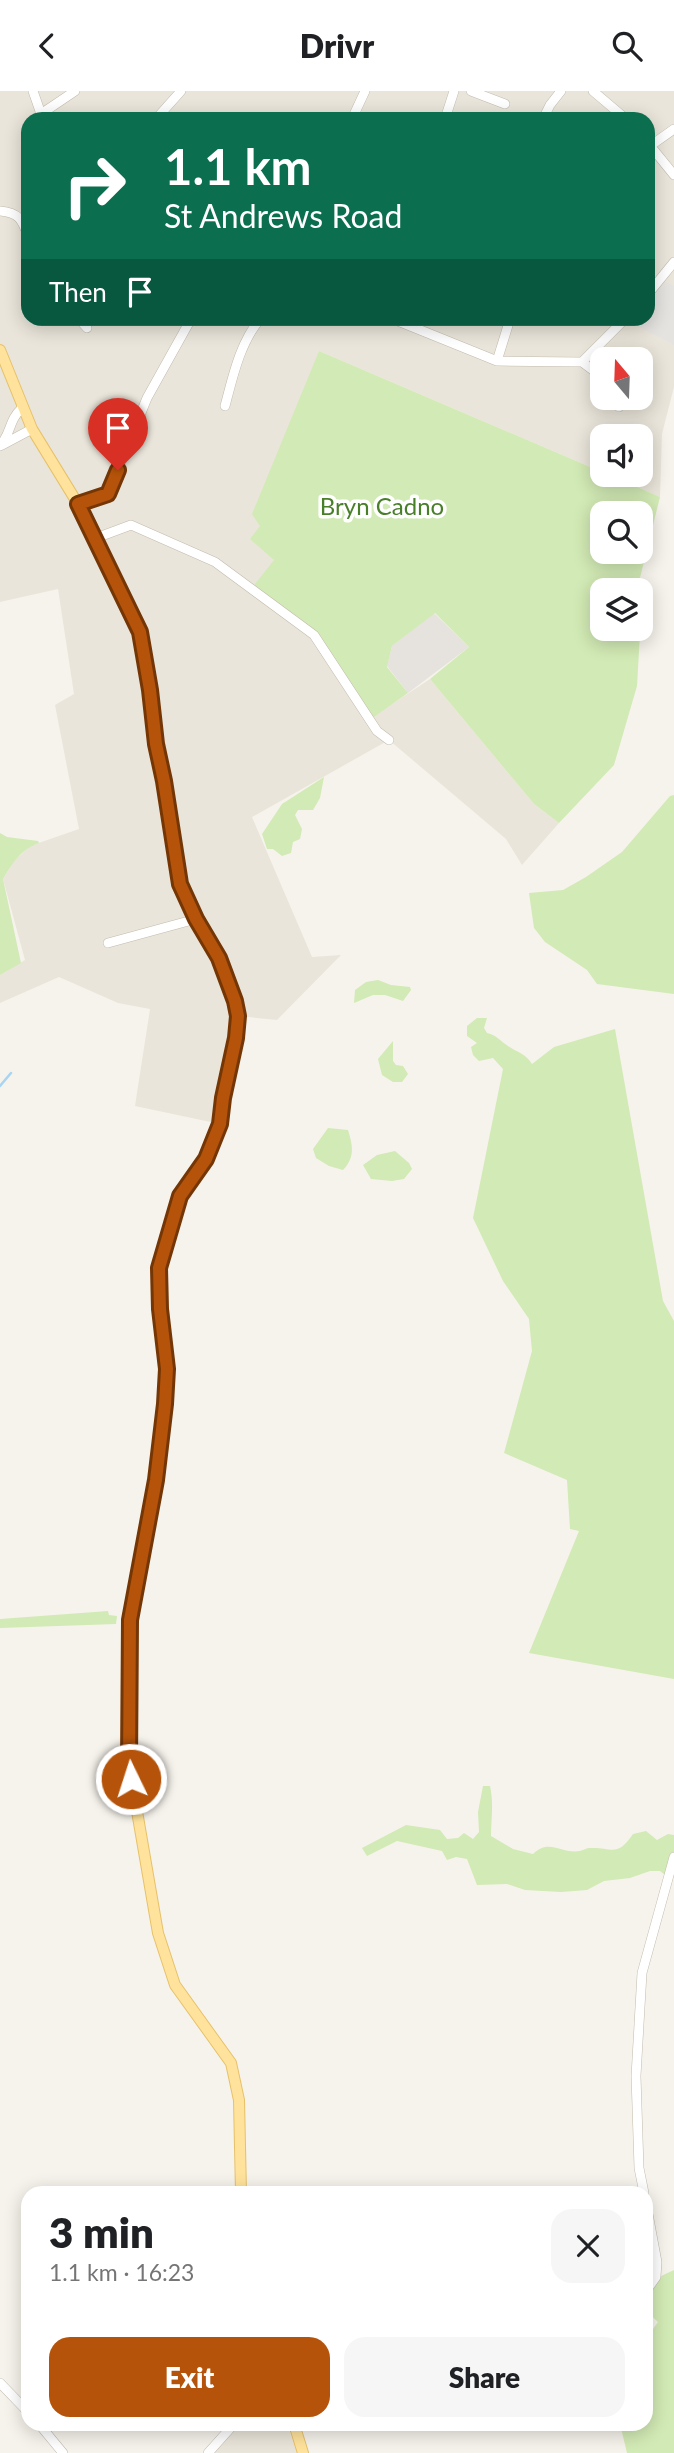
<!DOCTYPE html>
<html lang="en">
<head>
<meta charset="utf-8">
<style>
	body { margin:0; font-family:Lato,sans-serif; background:#f6f6f6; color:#202124; height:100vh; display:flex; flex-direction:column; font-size:26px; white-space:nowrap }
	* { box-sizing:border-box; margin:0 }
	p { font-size:23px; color:#757577 }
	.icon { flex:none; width:38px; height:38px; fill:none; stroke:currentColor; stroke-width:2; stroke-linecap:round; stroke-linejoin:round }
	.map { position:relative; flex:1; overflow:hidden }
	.drawer { position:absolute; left:21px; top:2095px; width:632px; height:245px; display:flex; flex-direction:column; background:#fff; border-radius:21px; box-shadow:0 4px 18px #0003 }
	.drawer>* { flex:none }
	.top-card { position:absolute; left:21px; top:21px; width:634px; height:214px; border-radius:21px; box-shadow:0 4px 18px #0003; background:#0b6e4f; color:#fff; overflow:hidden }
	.needle { width:46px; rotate:341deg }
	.buttons { position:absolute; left:590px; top:256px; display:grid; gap:14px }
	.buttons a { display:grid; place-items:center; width:63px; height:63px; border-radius:14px; background:#fff; box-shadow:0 4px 18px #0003; font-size:35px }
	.pin { position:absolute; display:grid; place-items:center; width:60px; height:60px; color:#fff; margin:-72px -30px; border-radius:50% 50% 50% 0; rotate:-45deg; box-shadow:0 0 7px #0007 }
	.pin .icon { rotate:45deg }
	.me { position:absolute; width:77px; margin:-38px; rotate:356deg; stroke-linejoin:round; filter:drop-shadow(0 0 5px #0008) }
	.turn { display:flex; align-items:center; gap:24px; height:147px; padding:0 28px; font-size:32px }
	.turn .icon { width:91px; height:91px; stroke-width:2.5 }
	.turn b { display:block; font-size:49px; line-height:60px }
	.then { display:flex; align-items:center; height:66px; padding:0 28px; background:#0003; gap:14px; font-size:26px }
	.round { display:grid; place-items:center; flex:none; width:74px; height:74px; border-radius:21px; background:#f6f6f6 }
	.summary { display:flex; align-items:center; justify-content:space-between; height:119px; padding:0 28px }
	h1 { font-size:42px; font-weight:800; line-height:52px }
	.cta { display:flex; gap:14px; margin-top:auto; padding:14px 28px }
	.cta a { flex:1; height:80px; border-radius:21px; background:#b45309; color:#fff; font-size:28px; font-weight:800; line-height:80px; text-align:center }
	.cta a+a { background:#f6f6f6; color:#202124 }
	header { display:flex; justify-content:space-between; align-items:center; height:91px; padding:0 28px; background:#fff; font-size:32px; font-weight:800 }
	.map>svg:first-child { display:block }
	.residential { fill:#eae5da; fill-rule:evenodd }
	.industrial { fill:#e6e2dd }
	.green { fill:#d2eab5; fill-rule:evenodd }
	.parking { fill:#e5e3e0 }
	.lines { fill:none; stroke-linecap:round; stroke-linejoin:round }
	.stream { stroke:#a9d4f2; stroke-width:2.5 }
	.minor-casing { stroke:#c2bbae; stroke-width:10 }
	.major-casing { stroke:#e6c16a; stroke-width:12 }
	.minor { stroke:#fff; stroke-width:9 }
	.major { stroke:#ffe39c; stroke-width:10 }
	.route-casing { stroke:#753606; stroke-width:18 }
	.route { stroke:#b45309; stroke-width:12 }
	.labels { text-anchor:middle; stroke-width:7; stroke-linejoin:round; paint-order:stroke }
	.park-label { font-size:24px; fill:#4a7f2a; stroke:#fff }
</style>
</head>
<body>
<header><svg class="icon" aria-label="back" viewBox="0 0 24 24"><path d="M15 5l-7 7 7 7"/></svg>Drivr<svg class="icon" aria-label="search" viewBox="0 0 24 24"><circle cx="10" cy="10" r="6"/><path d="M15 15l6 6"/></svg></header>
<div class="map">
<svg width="674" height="2362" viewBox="0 0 674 2362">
	<rect width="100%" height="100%" fill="#f6f3ec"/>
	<!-- residential -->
	<path class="residential" d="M0 0H674V296L662 343 660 406 608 383H640V345H602V381L319 260 260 435 274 469 314 544 371 627 430 588 534 713 559 732 522 774 506 748 389 649 252 726 312 866 341 864 277 929 238 925 220 1033 135 1015 150 918 118 912 59 886 0 912V884L25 869 3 788 14 770 30 755 79 738 55 614 74 603 58 498 0 511ZM28 28H648V228H28ZM602 268H640V306H602Z
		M234 2333H287L297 2362H210Z"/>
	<!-- industrial -->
	<path class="industrial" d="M434 522 469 556 408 602 387 575 392 555Z"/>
	<!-- green -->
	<path class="green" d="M319 260 602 381V383H608L660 406 637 499H602V537H639L640 543 637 595 614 674 559 732 534 713 430 588 469 556 435 522 392 555 387 576 408 602 371 628 314 544 251 498 274 469 250 448 260 435 252 423ZM602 422H640V460H602Z
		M324 686 320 707 313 719H298L295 724 302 738 300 748 293 751 291 762 282 765 273 758H267L262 743 282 713Z
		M674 704V903L597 893 587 879 545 851 534 837 529 802 563 799 586 786 622 761 670 705Z
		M0 742 7 746 38 750 39 752C21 758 12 773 3 788L21 872 0 884Z
		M378 889 391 894 410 896 411 899 403 910 385 904H373L354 912 355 899 366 891Z
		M477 927H487L484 937 487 942C497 944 500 950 508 955 518 962 525 962 532 973L554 956 615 938 663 1210 674 1230V1588L529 1562 579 1440 570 1438 567 1389 504 1362 532 1260 529 1228 503 1190 473 1127 503 978 493 967 479 970 473 964 471 956 477 952 467 945V935Z
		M393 950V970L396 974 403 975 408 983 402 991H393L382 984 378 968Z
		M328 1037 348 1039C353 1055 355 1066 343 1079L329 1075 316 1067 313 1058Z
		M395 1060 409 1072 412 1078 404 1088 392 1090 371 1088 363 1074 377 1064Z
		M108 1520 109 1524 117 1525 116 1533 0 1537V1528Z
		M483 1695H490C494 1713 491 1728 491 1745L513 1758 533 1763C550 1747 560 1763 580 1760 584 1759 586 1757 590 1757 612 1756 617 1767 633 1743L646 1740 657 1749 668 1743 674 1744V1782L665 1784 660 1780H650L630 1787 604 1790 587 1799 561 1801 525 1799 507 1793 477 1794 467 1768 456 1766 447 1769 442 1760 397 1750 367 1765 362 1757 406 1734 440 1739 447 1748 458 1747 464 1742 473 1748 479 1741 478 1721Z
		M674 2179V2362H627L620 2333H646V2230L653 2238 658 2231 646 2220C646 2190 649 2191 674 2179Z"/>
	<!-- parking -->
	<path class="parking" d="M665 191 674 195V254L628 230 631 228H648V210Z"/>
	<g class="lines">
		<!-- stream -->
		<path class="stream" d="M0 995 11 982"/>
		<defs>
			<path id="minor" d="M33 0 41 23 45 28
				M471 0 505 13
				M593 0 626 28
				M41 23 75 0
				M156 28 181 0
				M352 28 365 0
				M445 28 454 0
				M543 28 550 14 561 0
				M648 52 674 84
				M650 55 674 38
				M0 120C19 122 22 128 28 145
				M648 203 674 171
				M79 228 87 237
				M393 228 497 270 582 271 625 228
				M497 270 510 228
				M582 271 602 286
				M618 306 619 316
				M225 315C233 285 240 252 260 228
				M2 354 32 338
				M0 355C12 341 8 330 22 317
				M78 413 108 403 147 307 191 228
				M96 447 131 434 215 471 314 544 377 640 389 649
				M108 852 196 828
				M644 2102 639 2077 636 1985 642 1882 674 1766
				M646 2112 657 2171 656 2186 646 2200
				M0 2292 28 2321
				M39 2333 63 2362
				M208 2362 234 2333"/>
			<path id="major" d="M0 259 32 338 78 413 140 541 150 599 156 653 164 690 180 793 196 828 219 867 235 910 238 925 236 947 223 1007 220 1033 206 1068 180 1105 159 1177 160 1218 167 1278 165 1313 156 1389 129 1529V1674L158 1842 175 1894 231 1972 239 2009 241 2102
				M294 2333 303 2362"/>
		</defs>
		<!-- minor casing -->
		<use href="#minor" class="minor-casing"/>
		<!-- major casing -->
		<use href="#major" class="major-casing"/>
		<!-- minor -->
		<use href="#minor" class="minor"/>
		<!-- major -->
		<use href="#major" class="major"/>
	</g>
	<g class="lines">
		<defs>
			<path id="route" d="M118 379 108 403 78 413 140 541 150 599 156 653 164 690 180 793 196 828 219 867 235 910 238 925 236 947 223 1007 220 1033 206 1068 180 1105 159 1177 160 1218 167 1278 165 1313 156 1389 130 1529 129 1674 131 1688"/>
		</defs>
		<!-- route casing -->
		<use href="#route" class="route-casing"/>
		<!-- route -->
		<use href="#route" class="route"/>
	</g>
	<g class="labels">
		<!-- park labels -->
		<g class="park-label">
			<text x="382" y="424">Bryn Cadno</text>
		</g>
	</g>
</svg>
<div class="buttons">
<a><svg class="needle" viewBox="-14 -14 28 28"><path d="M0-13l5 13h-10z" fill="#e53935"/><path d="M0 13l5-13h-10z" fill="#757577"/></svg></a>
<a><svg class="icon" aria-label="sound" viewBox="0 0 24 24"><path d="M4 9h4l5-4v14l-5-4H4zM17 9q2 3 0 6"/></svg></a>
<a><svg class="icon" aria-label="search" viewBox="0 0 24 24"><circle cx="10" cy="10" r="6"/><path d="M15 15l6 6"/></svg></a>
<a><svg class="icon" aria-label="layers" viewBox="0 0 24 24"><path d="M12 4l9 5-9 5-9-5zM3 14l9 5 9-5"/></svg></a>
</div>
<div class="pin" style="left:118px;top:379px;background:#d93025"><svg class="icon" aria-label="arrive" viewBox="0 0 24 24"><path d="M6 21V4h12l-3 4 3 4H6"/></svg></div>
<svg class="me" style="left:131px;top:1688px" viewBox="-20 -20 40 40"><circle r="17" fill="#b45309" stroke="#fff" stroke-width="3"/><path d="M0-11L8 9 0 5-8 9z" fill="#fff"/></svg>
<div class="top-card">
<div class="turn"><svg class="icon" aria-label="right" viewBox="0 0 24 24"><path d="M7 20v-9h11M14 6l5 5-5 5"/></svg><div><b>1.1 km</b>St Andrews Road</div></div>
<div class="then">Then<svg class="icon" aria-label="arrive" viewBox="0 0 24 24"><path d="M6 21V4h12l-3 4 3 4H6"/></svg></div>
</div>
<section class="drawer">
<div class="summary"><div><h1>3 min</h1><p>1.1 km · 16:23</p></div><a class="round"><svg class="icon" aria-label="close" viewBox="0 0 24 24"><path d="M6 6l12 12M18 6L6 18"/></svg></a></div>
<div class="cta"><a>Exit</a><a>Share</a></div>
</section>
</div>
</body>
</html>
